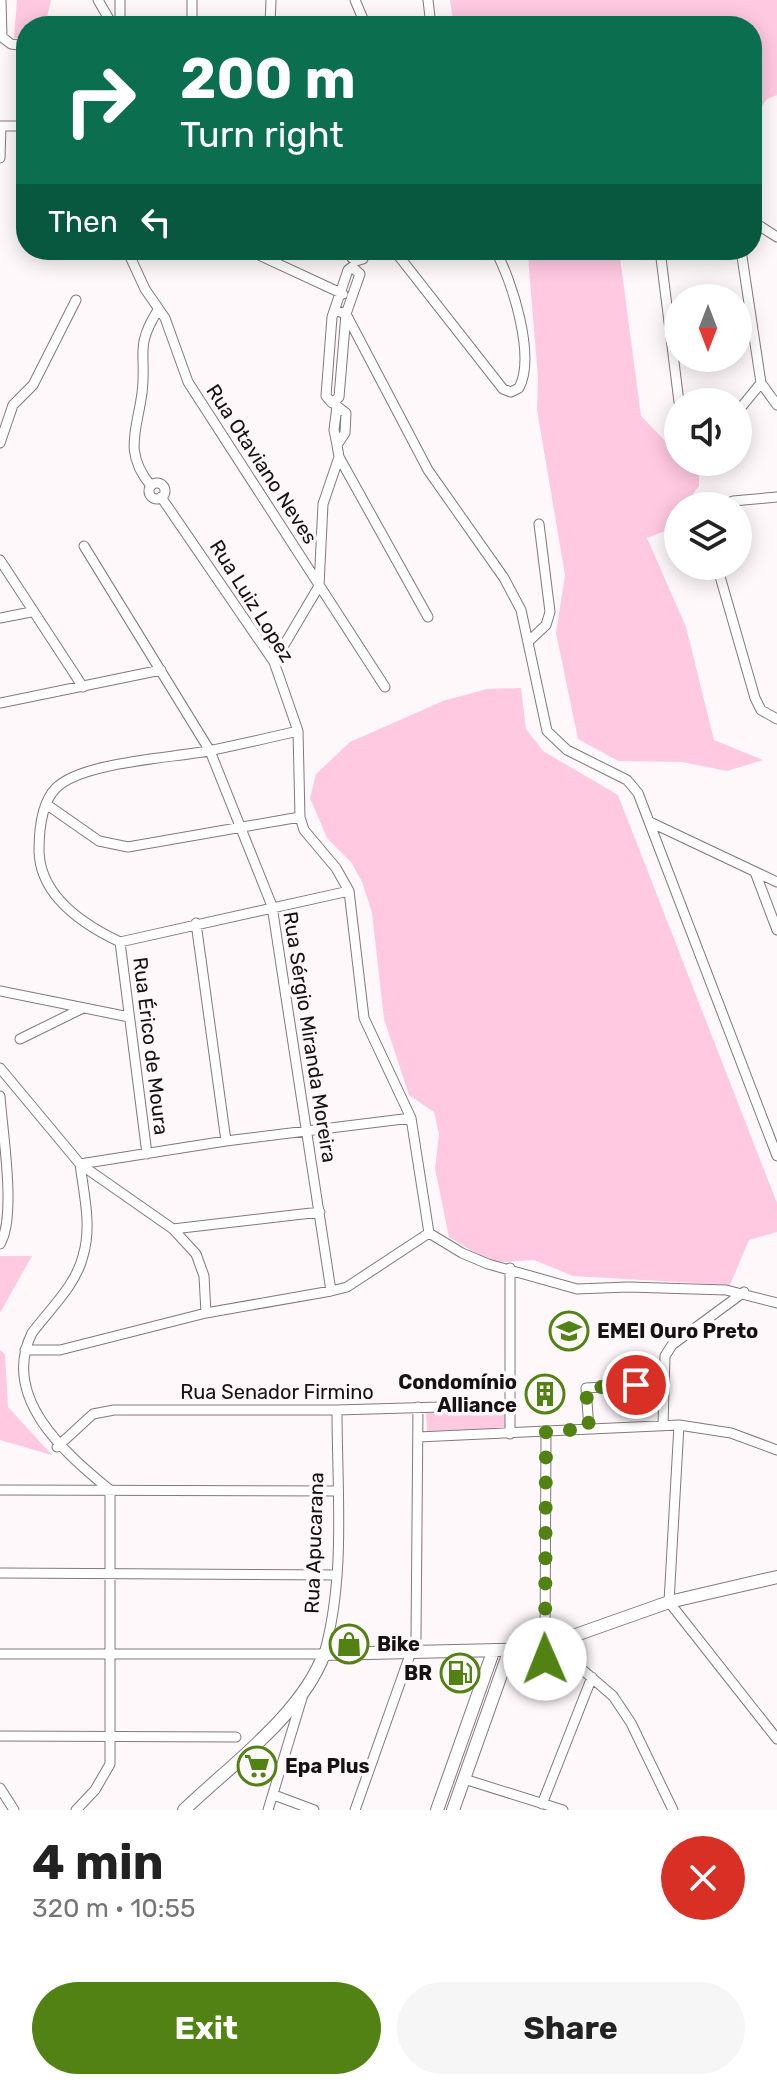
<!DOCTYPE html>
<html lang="en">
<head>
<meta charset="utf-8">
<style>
	body { margin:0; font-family:Rubik,sans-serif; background:#f6f6f6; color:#222; height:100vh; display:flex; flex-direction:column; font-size:30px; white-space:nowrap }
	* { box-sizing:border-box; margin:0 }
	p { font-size:26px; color:#767676 }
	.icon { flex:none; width:44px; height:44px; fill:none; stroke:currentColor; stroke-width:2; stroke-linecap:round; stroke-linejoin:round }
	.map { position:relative; height:1810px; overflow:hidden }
	.panel { display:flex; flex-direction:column; background:#fff; flex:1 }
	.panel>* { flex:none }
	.top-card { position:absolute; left:16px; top:16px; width:746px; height:244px; border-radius:32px; box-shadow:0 4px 20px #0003; background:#0b6e4f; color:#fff; overflow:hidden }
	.needle { width:52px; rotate:180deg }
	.controls { position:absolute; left:664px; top:284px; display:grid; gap:16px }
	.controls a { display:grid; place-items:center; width:88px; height:88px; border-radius:50%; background:#fff; box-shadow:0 4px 20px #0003; font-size:40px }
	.pin { position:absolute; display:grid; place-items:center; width:68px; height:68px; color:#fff; margin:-34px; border:4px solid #fff; border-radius:50%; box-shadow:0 2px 8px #0007 }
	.me { position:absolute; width:88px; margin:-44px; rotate:359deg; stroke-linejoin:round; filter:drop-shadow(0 0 6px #0008) }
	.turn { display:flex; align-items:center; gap:28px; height:168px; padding:0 32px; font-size:36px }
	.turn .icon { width:104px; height:104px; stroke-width:2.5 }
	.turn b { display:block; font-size:56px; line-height:68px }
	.then { display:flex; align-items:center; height:76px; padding:0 32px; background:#0003; gap:16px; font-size:30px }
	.round { display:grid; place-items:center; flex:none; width:84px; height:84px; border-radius:42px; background:#f6f6f6 }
	.head { display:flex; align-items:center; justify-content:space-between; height:136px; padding:0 32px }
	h1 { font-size:48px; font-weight:700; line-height:60px }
	.cta { display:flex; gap:16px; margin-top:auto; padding:16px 32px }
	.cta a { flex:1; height:92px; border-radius:48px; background:#528214; color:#fff; font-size:32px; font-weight:700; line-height:92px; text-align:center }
	.cta a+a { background:#f6f6f6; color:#222 }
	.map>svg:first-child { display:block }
	.green { fill:#ffc9e2 }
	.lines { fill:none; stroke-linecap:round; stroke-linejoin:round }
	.minor-casing { stroke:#85777d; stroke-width:11 }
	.major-casing { stroke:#85777d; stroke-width:14 }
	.minor { stroke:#fff; stroke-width:9 }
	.major { stroke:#fff; stroke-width:12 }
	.route { stroke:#528214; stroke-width:14; stroke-dasharray:0 25.2 }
	.labels { text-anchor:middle; stroke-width:7; stroke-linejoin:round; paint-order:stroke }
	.street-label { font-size:20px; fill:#161113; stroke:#fef8fb }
	.poi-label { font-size:20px; font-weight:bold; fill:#161113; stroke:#fef8fb; text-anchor:start }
</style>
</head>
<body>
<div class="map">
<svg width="777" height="1810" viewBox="0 0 777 1810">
	<rect width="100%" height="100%" fill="#fef8fb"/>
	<!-- green -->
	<path class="green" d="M17 0H51L45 26H26V39L14 38Z
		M450 0H777V95L767 99 752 120V26H454Z
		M523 250H619L641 416 678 454V462L699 465V486L684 506H678L673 528 647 538 686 627 714 740 763 760 727 771 682 762 618 761 578 739 556 633 565 575 537 410 538 378 528 257Z
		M521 688 526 729 543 751 618 795 777 1203V1232L749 1240 730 1285 573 1276 534 1260 492 1263 449 1237 435 1169 439 1134 434 1112 409 1095 384 1019 372 913 362 882 351 862 327 838 310 798 316 774 350 742 443 701 487 689Z
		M0 1256H32L0 1313Z
		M0 1350 5 1354 8 1407 52 1455 0 1440Z
		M507 1410 508 1428 427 1431 426 1412Z"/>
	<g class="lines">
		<defs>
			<path id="minor" d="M1 0 2 37 11 44 26 46
				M98 0 113 26
				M120 0V26
				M355 0 366 26
				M428 0 431 26
				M192 26V0
				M270 26 271 0
				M0 126H26
				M0 158 1 126
				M752 221 777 237
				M127 250 145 289 165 318 188 382 385 687
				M248 250 343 294
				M353 250 352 258 356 261 363 259 365 250
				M394 250 503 389 511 392 519 388C536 356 512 280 495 250
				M660 250 679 402
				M741 250 761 383 777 405
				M352 267 360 274 346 314 339 397 332 403 326 396 332 317 348 270Z
				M335 310 346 314 428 470 504 578 521 610 547 731 567 750 627 780 638 793 777 1156
				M337 406 346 413 345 433 337 445 334 430Z
				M738 411 761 383
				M0 443 13 405 33 385 76 300
				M339 457 428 617
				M149 491a8 8 0 1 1 16 0a8 8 0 1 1-16 0Z
				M151 486C123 452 137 431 142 393 147 354 134 348 158 310
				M161 497 274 662 298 731 300 817 304 830 336 868 349 891 364 1018 411 1118 429 1233
				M722 506 733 501 777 497
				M84 546 210 751 272 906 331 1291
				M0 560 83 687
				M717 566 755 698 761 710 777 719
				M0 618 31 612
				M529 641 546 625 550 612 539 524
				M274 662 319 586 323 504 339 457 337 445
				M0 703 161 670
				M298 731C268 738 238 745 208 751 171 758 82 762 56 788 41 803 39 831 39 851 40 897 84 925 120 942L349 891
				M46 804 99 841 128 847 300 817
				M650 822 777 882
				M755 872 777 930
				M196 923 226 1141
				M120 942 147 1154
				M0 991 129 1017
				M20 1039 81 1009
				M0 1068 80 1164 173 1229 196 1254 204 1276 206 1313
				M0 1096C2 1129 17 1217 0 1244
				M173 1229 320 1212
				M429 1233 462 1253 488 1264 577 1289 628 1287 726 1290 777 1303
				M510 1268V1434
				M25 1350H60L206 1313 331 1291 347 1287 429 1233
				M663 1425 665 1356 672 1345 744 1292
				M679 1425 669 1602 777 1739
				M589 1429 586 1388 636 1385
				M418 1437 679 1425 731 1433 777 1450
				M57 1447 93 1414 114 1410H337L510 1405
				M0 1490 337 1491
				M0 1573 337 1575
				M545 1646 546 1431
				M0 1654H324C346 1576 337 1491 337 1410
				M564 1654 613 1696 631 1723 673 1810
				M555 1663 577 1668
				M0 1736 236 1737
				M464 1779 563 1810
				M0 1788 14 1810
				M274 1795 314 1810
				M542 1804 592 1677
				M76 1810 95 1790 110 1764V1490C66 1454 0 1398 32 1333 50 1309 76 1285 83 1256 92 1226 84 1195 80 1164L226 1141 411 1118
				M268 1810 302 1698
				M355 1810 416 1638 418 1407"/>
			<path id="major" d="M543 1652a10 10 0 1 1 20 0a10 10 0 1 1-20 0Z
				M556 1642 669 1602 777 1577
				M184 1810C230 1766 302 1714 324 1654L543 1649
				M437 1810 493 1652
				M453 1810 509 1652"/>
		</defs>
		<!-- minor casing -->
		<use href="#minor" class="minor-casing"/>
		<!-- major casing -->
		<use href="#major" class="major-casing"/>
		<!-- minor -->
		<use href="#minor" class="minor"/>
		<!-- major -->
		<use href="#major" class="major"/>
	</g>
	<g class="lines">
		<!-- route -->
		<path class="route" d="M545 1659 546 1431 589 1429 586 1388 636 1385"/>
	</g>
	<!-- icons -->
	<defs>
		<symbol id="school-ring" viewBox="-11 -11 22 22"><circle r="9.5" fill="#fef8fb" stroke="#528214" stroke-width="1.5"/><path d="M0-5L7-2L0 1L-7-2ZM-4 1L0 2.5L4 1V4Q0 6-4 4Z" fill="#528214"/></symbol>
		<symbol id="building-ring" viewBox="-11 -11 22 22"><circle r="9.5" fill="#fef8fb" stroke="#528214" stroke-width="1.5"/><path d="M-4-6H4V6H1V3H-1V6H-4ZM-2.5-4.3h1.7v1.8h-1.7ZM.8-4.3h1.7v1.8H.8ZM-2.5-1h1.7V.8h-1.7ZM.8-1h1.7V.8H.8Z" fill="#528214"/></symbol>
		<symbol id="shop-ring" viewBox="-11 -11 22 22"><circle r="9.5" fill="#fef8fb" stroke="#528214" stroke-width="1.5"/><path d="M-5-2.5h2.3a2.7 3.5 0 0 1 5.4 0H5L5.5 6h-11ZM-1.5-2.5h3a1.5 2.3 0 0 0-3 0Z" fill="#528214"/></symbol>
		<symbol id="fuel-ring" viewBox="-11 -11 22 22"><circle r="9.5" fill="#fef8fb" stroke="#528214" stroke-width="1.5"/><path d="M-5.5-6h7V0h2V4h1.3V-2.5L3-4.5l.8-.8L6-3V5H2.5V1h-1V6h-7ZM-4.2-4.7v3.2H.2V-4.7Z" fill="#528214"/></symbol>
		<symbol id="supermarket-ring" viewBox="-11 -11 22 22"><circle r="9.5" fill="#fef8fb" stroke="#528214" stroke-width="1.5"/><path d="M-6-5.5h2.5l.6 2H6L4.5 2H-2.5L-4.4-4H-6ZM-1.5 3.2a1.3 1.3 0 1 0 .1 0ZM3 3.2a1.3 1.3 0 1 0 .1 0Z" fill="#528214"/></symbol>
	</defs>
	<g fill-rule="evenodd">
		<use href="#school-ring" x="547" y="1309" width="44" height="44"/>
		<use href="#building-ring" x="523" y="1372" width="44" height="44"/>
		<use href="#shop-ring" x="327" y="1622" width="44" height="44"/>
		<use href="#fuel-ring" x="438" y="1651" width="44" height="44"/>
		<use href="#supermarket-ring" x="235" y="1744" width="44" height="44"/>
	</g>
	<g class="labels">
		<!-- street labels -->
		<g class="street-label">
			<text transform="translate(262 464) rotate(57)" y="7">Rua Otaviano Neves</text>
			<text transform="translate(252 601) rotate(58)" y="7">Rua Luiz Lopez</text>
			<text transform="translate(310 1037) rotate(81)" y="7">Rua Sérgio Miranda Moreira</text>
			<text transform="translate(151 1046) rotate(83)" y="7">Rua Érico de Moura</text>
			<text x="277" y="1399">Rua Senador Firmino</text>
			<text transform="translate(314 1543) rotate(-88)" y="7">Rua Apucarana</text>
		</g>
		<!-- poi labels -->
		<g class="poi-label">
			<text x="597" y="1338">EMEI Ouro Preto</text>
			<text x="517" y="1389" text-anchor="end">Condomínio<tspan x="517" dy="23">Alliance</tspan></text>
			<text x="377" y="1651">Bike</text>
			<text x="432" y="1680" text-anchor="end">BR</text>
			<text x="285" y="1773">Epa Plus</text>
		</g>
	</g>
</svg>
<div class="controls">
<a><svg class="needle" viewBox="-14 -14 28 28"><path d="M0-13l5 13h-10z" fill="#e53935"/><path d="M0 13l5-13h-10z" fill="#767676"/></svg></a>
<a><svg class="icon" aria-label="sound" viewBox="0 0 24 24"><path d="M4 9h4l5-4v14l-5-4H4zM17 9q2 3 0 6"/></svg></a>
<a><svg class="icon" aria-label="layers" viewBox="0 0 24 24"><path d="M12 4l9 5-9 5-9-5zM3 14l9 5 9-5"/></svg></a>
</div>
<div class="pin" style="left:636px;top:1385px;background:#d93025"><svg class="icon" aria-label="arrive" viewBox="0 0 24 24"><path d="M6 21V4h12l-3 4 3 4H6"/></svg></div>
<svg class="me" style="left:545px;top:1659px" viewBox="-20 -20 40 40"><circle r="19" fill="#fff"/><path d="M0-13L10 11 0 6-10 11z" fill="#528214"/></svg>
<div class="top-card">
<div class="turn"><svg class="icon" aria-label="right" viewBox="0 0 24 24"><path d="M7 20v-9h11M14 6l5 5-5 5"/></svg><div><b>200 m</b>Turn right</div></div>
<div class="then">Then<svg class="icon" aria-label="left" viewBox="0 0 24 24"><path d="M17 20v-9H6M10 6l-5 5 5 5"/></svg></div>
</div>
</div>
<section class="panel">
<div class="head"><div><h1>4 min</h1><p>320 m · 10:55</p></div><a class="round" style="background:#d93025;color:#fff"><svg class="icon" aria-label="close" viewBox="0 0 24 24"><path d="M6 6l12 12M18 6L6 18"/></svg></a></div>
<div class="cta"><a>Exit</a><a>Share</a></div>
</section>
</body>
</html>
